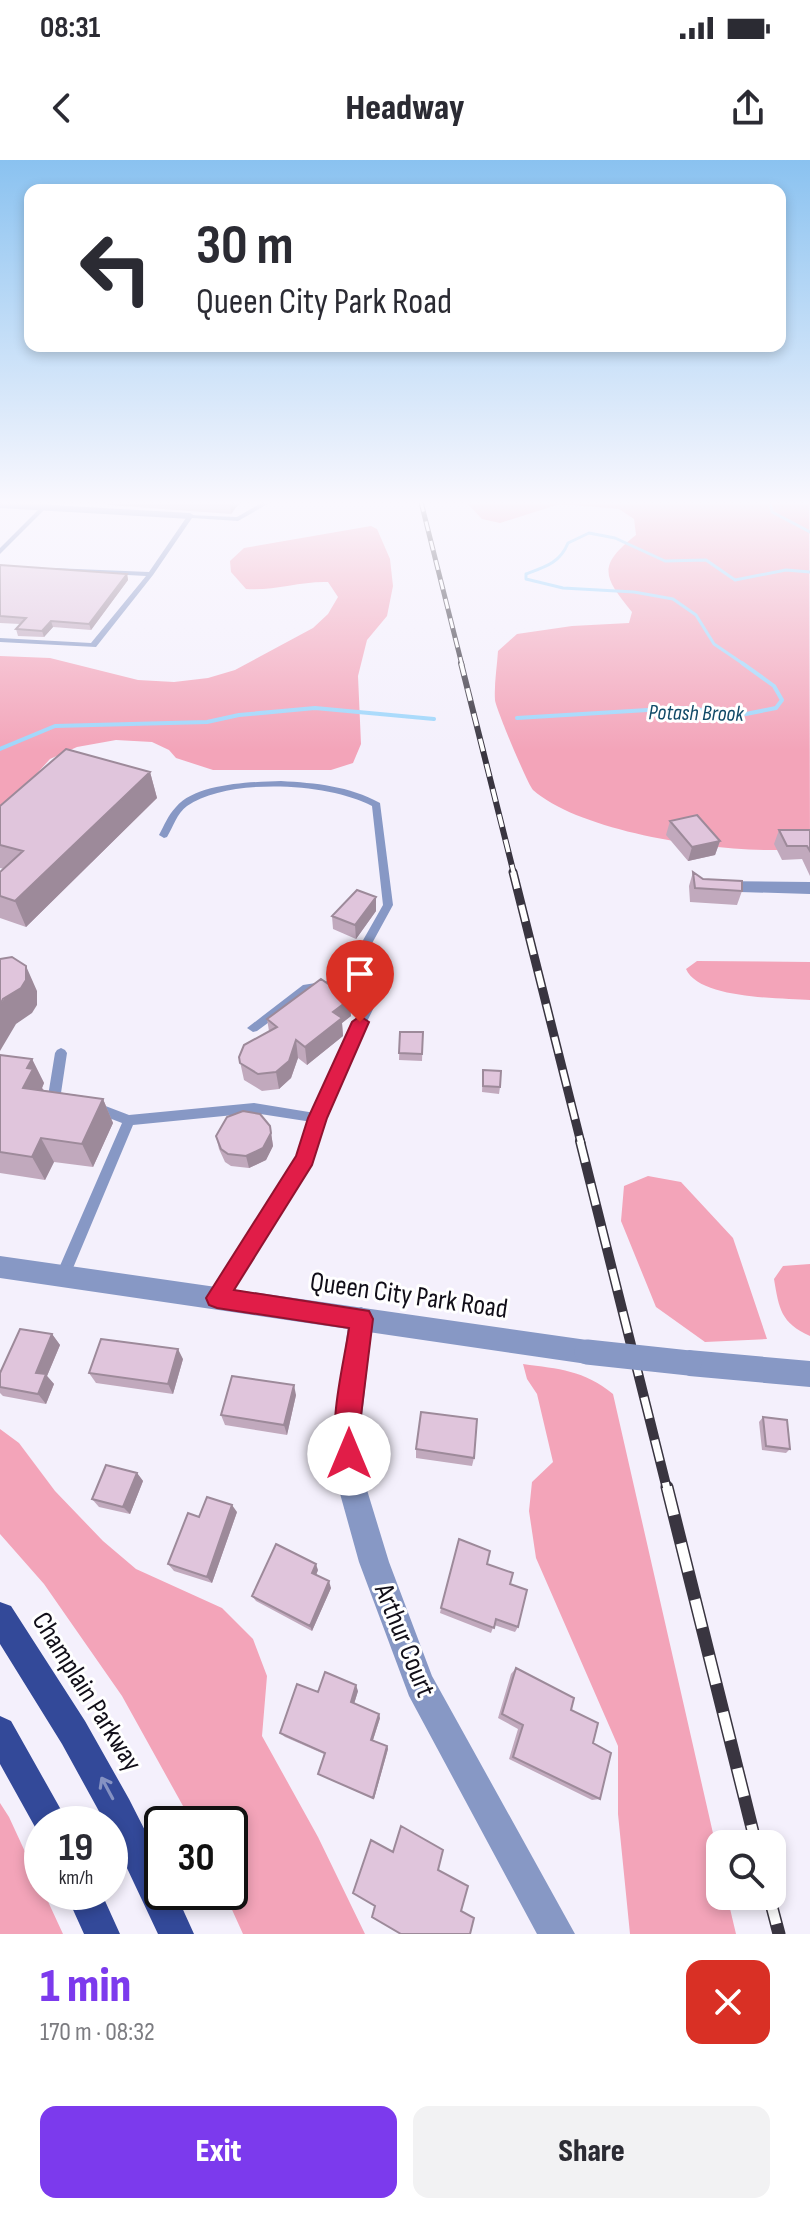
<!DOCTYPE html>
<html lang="en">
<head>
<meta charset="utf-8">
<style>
	body { margin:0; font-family:"Sofia Sans Condensed",sans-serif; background:#f2f2f3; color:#2b2b33; height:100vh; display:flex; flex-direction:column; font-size:30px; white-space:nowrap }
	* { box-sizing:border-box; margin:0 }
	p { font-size:26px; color:#7c7c81 }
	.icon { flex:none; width:44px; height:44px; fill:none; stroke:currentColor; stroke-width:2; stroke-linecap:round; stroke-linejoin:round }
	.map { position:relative; height:1774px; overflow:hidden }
	.sheet { display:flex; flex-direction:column; background:#fff; flex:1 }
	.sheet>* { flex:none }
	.hud { position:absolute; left:24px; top:24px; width:762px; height:168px; border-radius:16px; box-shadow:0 4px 12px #0003; background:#fff; color:#2b2b33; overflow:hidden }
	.fabs { position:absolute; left:706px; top:1670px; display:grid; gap:16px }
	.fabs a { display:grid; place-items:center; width:80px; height:80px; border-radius:16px; background:#fff; box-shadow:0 4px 12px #0003; font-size:40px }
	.speed { position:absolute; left:24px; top:1646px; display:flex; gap:16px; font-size:40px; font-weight:700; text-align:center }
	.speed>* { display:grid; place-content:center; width:104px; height:104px; border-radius:50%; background:#fff; box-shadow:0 4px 12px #0003; line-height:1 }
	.speed small { font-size:20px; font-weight:400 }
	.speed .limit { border:4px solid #111; border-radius:12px; background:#fff; color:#111 }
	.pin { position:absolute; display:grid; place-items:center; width:68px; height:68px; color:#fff; margin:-82px -34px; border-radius:50% 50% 50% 0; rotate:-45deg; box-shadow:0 0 8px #0007 }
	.pin .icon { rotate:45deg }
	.me { position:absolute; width:88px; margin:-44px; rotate:0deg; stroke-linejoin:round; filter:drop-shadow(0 0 6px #0008) }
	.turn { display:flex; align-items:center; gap:28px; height:168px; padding:0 40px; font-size:36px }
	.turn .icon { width:104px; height:104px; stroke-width:2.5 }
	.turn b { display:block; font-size:56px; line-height:68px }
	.round { display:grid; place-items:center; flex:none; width:84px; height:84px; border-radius:16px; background:#f2f2f3 }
	.headline { display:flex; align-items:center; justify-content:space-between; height:136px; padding:0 40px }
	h1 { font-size:48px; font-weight:800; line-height:60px; color:#7c3aed }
	.action { display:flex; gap:16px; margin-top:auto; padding:16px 40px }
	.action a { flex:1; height:92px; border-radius:16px; background:#7c3aed; color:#fff; font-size:32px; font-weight:800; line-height:92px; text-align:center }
	.action a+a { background:#f2f2f3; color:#2b2b33 }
	.status { display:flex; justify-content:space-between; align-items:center; height:56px; padding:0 40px; background:#fff; direction:ltr }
	.status svg { height:22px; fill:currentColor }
	header { display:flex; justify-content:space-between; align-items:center; height:104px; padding:0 40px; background:#fff; font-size:36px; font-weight:800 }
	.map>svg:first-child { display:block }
	.forest { fill:#f3a4b9 }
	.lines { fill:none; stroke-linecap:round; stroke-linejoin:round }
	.stream-far1 { stroke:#9ed6fb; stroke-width:3 }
	.stream { stroke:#9ed6fb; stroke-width:4 }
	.service { fill:#8798c5; fill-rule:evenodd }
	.minor { fill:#8798c5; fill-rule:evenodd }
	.tertiary { fill:#8798c5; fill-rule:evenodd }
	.primary { fill:#334999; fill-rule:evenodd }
	.rail-far4-casing { stroke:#393540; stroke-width:5 }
	.rail-far3-casing { stroke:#393540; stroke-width:6 }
	.rail-far2-casing { stroke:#393540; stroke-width:9 }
	.rail-far1-casing { stroke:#393540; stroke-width:10 }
	.rail-casing { stroke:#393540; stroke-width:13 }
	.rail-far4 { stroke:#fff; stroke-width:3; stroke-dasharray:10; stroke-linecap:butt }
	.rail-far3 { stroke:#fff; stroke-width:4; stroke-dasharray:13; stroke-linecap:butt }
	.rail-far2 { stroke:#fff; stroke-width:6; stroke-dasharray:17; stroke-linecap:butt }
	.rail-far1 { stroke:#fff; stroke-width:7; stroke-dasharray:22; stroke-linecap:butt }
	.rail { stroke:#fff; stroke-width:10; stroke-dasharray:29; stroke-linecap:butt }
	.tertiary-bridge { stroke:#8798c5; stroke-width:25 }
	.wall { fill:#c1a9bd }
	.shaded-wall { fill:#9d8a9a }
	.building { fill:#e0c5dc; stroke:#9d8a9a; stroke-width:2 }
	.oneway { stroke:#8592c2 }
	.route { fill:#e11d48; stroke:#92132f; stroke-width:2 }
	.labels { text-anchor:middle; stroke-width:6; stroke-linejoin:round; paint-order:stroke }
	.far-water-label { font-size:22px; font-style:italic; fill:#114a68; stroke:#fff }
	.near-street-label { font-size:28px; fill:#110e18; stroke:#fff }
</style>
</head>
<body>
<div class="status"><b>08:31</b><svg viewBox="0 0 49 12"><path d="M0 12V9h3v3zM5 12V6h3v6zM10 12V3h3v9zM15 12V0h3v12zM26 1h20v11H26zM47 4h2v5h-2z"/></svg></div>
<header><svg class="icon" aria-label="back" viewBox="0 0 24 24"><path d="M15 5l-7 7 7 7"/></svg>Headway<svg class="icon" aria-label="share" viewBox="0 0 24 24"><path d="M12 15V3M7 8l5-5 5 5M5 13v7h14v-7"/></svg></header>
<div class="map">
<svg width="810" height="1774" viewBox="0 0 810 1774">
	<rect width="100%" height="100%" fill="#f4f0fc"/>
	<!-- forest -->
	<path class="forest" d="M466 342H809L810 688C743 697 585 676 533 630 528 625 496 549 495 540 494 524 497 507 498 491L517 474 572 466 629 463 632 452C603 416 597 406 636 375L634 359 619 349 560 344 500 363 482 359Z
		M371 366 377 369 390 399 393 426 387 456 367 480 358 516 361 584 353 603 331 610H213L176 598 169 590 152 582 116 580 77 587 50 599 0 654V496L50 498 138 520 174 522 208 518 235 510 313 468 328 454 338 437 328 422C300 421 274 431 246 429L231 412 230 401 244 388Z
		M697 801 810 802V840C780 838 699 839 686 809Z
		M648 1016 681 1022 733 1078 767 1179 705 1182 656 1147 621 1061 624 1026Z
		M810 1104V1176C781 1163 779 1149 774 1119L783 1106Z
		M523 1204C559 1209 584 1210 613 1234L720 1704V1736H727L736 1774H630L618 1654V1586L536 1398 529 1351 532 1322 553 1302 537 1234 527 1219Z
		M0 1269 19 1283 55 1331 103 1381 136 1409 222 1448 253 1479 267 1516 262 1576 318 1677 365 1774H243L224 1732H230V1664H193L122 1536 44 1424 0 1374Z
		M0 1643 9 1657 63 1774H0Z"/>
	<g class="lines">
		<!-- stream-far1 -->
		<path class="stream-far1" d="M770 342 772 352 810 372
			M745 505 714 484 696 455 673 439 634 432 563 428 526 419V414C545 407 560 403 568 383L589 373 615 378 665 401 706 400 735 420 786 410 810 412"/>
		<!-- stream -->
		<path class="stream" d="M517 558 680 548 746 554 776 548 782 540 774 526 742 503
			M0 589 55 566 207 562 239 555 315 548 434 559"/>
		<!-- service -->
		<path class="service" d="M263 342H271L238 361 192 358 153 415 96 487 0 482V478L91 483 146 416 55 411 53 410V408L149 412 188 355 237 357Z
			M41 347 46 348 0 394V388Z
			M281 621C316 623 349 626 380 643L393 745 352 820 377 834 379 837 342 913 310 1003 222 1143 217 1145 212 1143 210 1138 212 1133 299 997 312 962 254 953 133 965 68 1120 63 1122 58 1120 56 1115 122 963 91 951 89 947 91 943 95 942 129 955 254 943 315 953 330 913 366 839 344 826 310 832 257 871 253 872 247 868 303 825 341 819 383 745 372 646C330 623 229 617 187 646 177 653 173 667 167 677L164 678 159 675C164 666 168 655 176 647 196 623 252 622 281 621Z
			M61 888 65 890 67 893 61 933 69 935 71 939 69 943 65 944 50 940 48 936 55 893 57 890Z"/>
		<!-- minor -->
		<path class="minor" d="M0 342 190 353 195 356 190 359 0 348Z
			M714 721 810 722V734L708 731 705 727Z
			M361 1147 370 1151 373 1159 362 1256 363 1294 367 1330 389 1402 432 1516 575 1774H537L409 1536 359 1402 339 1330 335 1294 336 1256 349 1159 352 1151Z"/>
		<!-- tertiary -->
		<path class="tertiary" d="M0 1096 587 1180 596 1183 600 1192 596 1201 587 1204 0 1118Z
			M689 1190 810 1201V1227L689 1216 680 1212 676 1203 680 1194Z"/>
		<!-- primary -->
		<path class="primary" d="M0 1442 11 1446 85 1561 129 1639 162 1704V1732H175L194 1774H158L110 1672V1664H106L62 1584 0 1484Z
			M0 1556 11 1561 69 1664H42L40 1676 0 1604Z
			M65 1732H101L120 1774H84Z"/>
		<defs>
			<path id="rail-far4" d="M421 342 462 505"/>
			<path id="rail-far3" d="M461 503 514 714"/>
			<path id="rail-far2" d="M513 712 581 983"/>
			<path id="rail-far1" d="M580 981 667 1329"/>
			<path id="rail" d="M667 1327 756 1684
				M769 1736 779 1774"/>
		</defs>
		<!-- rail-far4 casing -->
		<use href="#rail-far4" class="rail-far4-casing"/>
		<!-- rail-far3 casing -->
		<use href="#rail-far3" class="rail-far3-casing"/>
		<!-- rail-far2 casing -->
		<use href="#rail-far2" class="rail-far2-casing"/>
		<!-- rail-far1 casing -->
		<use href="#rail-far1" class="rail-far1-casing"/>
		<!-- rail casing -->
		<use href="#rail" class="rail-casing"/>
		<!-- rail-far4 -->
		<use href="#rail-far4" class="rail-far4"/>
		<!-- rail-far3 -->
		<use href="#rail-far3" class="rail-far3"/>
		<!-- rail-far2 -->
		<use href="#rail-far2" class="rail-far2"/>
		<!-- rail-far1 -->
		<use href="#rail-far1" class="rail-far1"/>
		<!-- rail -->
		<use href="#rail" class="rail"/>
		<!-- tertiary-bridge -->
		<path class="tertiary-bridge" d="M587 1192 689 1203"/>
	</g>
	<!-- wall -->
	<path class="wall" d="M107 342H240L231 354 108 345Z
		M0 405 127 414 128 420 91 470 53 467 44 477 18 476 16 469 20 464 0 463Z
		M150 612 157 638 26 767 0 758V712L4 709 0 708V646Z
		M670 661 720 681 715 695 688 701 666 675Z
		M779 670H810V716L802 699 782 700 774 684Z
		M693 712 703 719 742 731 737 745 690 742 689 726Z
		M376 737V751L356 779 333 769 332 756Z
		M351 856 342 863 343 876 307 905 298 898 291 918 279 929 262 931 244 920 239 897 269 871 267 859Z
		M400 872H423L422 901 399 900Z
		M0 895 32 899 44 923 42 928 44 930 103 939 113 963 93 1007 54 1002 45 1020 0 1013Z
		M483 910 500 927 499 934 482 932Z
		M270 966 273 986 266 1000 249 1008 231 1006 225 1002 219 989 216 976Z
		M52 1174 60 1185 47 1216 54 1224 46 1244 3 1236 0 1233V1213Z
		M183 1199 173 1234 96 1223 89 1213Z
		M296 1235 287 1275 225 1265 221 1255Z
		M763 1257 790 1289 786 1293 762 1290 759 1262Z
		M416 1289 474 1298 472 1306 416 1298Z
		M137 1313 143 1321 130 1354 99 1347 92 1339Z
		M237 1352 212 1423 174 1411 168 1404Z
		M487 1404 510 1424 518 1467 515 1472 494 1465 491 1473 440 1453 441 1448Z
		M318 1410 316 1415 331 1428 312 1471 256 1441 252 1436Z
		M516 1508 571 1550 593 1583 600 1639 592 1640 509 1599 518 1569 498 1558 511 1514Z
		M358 1531 354 1544 380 1558 373 1580 387 1586 388 1589 374 1639 322 1616 324 1594 285 1577 280 1573 318 1532Z"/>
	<!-- shaded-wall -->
	<path class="shaded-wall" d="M230 342H240L231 354Z
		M127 414 128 420 91 470 89 464Z
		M51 461 53 467 44 477 42 471Z
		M150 612 157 638 26 767 15 741Z
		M720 681 715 695 688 701 692 687Z
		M376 737V751L356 779 355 765Z
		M26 806 37 831V845L32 853 16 864 0 891V845Z
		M350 839 351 856 342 863 343 876 307 905 305 887 333 852Z
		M296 880 298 898 291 918 279 929 276 912Z
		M32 899 44 923 42 928 45 934 23 928 27 908Z
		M103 939 113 963 93 1007 82 984Z
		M270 966 273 986 266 1000 249 1008 246 996Z
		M41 978 54 1002 45 1020 32 997Z
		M52 1174 60 1185 47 1216 54 1224 46 1244 38 1234 36 1213Z
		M178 1189 183 1199 173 1234 168 1224Z
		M294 1225 296 1235 287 1275 284 1265Z
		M137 1313 143 1321 130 1354 123 1347Z
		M232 1345 237 1352 212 1423 207 1417Z
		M316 1404 318 1410 314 1420 312 1413Z
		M329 1421 331 1428 312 1471 310 1466Z
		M356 1525 358 1531 353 1547 351 1542Z
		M379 1554 380 1558 372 1583 371 1580Z
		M387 1586 388 1589 374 1639 373 1638Z"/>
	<!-- building -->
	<path class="building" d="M0 405 127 414 89 464 51 461 42 471 16 469 26 458 0 456Z
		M66 589 150 612 15 741 0 736V712L23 691 0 685V646Z
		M697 655 720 681 692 687 670 661Z
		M810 670V691L807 686H787L779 670Z
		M693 712 703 719 742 721V731L695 728Z
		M357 730 376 737 355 765 332 756Z
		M12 797 26 806V820L21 828 3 839 0 845V799Z
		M321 819 350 839 333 852 342 858 305 887 296 880 289 901 276 912 258 914 240 903 239 897 244 885 277 867 267 859Z
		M400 872H423L422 894 399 893Z
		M0 895 32 899 27 908 33 909 23 928 103 939 82 984 41 978 32 997 0 992Z
		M483 910 501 911 500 927 483 926Z
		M243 951 260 954 270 966 271 973 263 988 246 996 228 994 221 989 216 976 227 957Z
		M20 1169 52 1174 36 1213 46 1214 38 1234 0 1227V1213Z
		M101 1179 178 1189 168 1224 89 1213Z
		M232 1216 294 1225 284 1265 221 1255Z
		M421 1252 477 1259 474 1298 416 1289Z
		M763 1257 787 1260 790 1289 766 1286Z
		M106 1305 137 1313 123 1347 92 1339Z
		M207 1337 232 1345 207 1417 168 1404 188 1353 199 1357Z
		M459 1379 490 1391 487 1404 513 1413 510 1424 527 1430 518 1467 496 1459 494 1468 441 1448Z
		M276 1384 316 1404 312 1413 329 1421 310 1466 252 1436Z
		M516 1508 574 1538 571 1550 598 1563 593 1583 611 1593 600 1639 513 1597 523 1565 502 1554Z
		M325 1512 356 1525 351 1542 379 1554 371 1580 387 1586 373 1638 318 1614 325 1593 280 1573 297 1524 318 1532Z
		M401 1666 443 1690 438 1710 468 1726 461 1751 474 1758 470 1774H401L372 1757 375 1746 353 1733 371 1680 393 1692Z"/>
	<!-- one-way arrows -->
	<defs><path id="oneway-shaft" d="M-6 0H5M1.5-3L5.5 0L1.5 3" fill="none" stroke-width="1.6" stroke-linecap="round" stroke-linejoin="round" transform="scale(2)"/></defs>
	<use class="oneway" href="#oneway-shaft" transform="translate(107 1628) rotate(-118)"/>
	<!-- sky -->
	<linearGradient id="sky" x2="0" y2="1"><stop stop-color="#8ac2f0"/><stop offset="0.58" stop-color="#faf8fe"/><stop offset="1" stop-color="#faf8fe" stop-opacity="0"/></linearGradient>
	<rect width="810" height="591" fill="url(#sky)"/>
	<!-- route -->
	<path class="route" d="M360 856 369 862 327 958 312 1005 234 1130 369 1151 373 1159 361 1256V1294L358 1303 349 1306 340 1303C326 1269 344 1204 349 1168L217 1148 209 1145 206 1138 296 996 308 958 352 862Z"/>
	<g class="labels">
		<!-- far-water labels -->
		<g class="far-water-label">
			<text transform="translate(696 552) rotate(1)" y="8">Potash Brook</text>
		</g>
		<!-- near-street labels -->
		<g class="near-street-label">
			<text transform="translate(409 1134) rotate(8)" y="10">Queen City Park Road</text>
			<text transform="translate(406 1480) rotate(68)" y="10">Arthur Court</text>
			<text transform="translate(88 1531) rotate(58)" y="10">Champlain Parkway</text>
		</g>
	</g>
</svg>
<div class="fabs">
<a><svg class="icon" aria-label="search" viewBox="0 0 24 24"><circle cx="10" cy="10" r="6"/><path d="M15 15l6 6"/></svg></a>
</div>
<div class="speed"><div>19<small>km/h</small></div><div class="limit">30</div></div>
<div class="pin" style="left:360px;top:862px;background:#d93025"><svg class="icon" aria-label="arrive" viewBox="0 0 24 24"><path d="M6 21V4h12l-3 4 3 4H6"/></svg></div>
<svg class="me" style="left:349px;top:1294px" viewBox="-20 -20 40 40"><circle r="19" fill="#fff"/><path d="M0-13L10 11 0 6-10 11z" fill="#e11d48"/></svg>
<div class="hud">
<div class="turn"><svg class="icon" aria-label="left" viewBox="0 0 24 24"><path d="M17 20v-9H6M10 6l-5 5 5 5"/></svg><div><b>30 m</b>Queen City Park Road</div></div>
</div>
</div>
<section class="sheet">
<div class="headline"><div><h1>1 min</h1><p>170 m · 08:32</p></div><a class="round" style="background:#d93025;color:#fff"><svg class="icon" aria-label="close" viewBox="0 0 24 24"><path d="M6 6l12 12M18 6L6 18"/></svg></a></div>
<div class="action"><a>Exit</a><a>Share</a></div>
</section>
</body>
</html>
